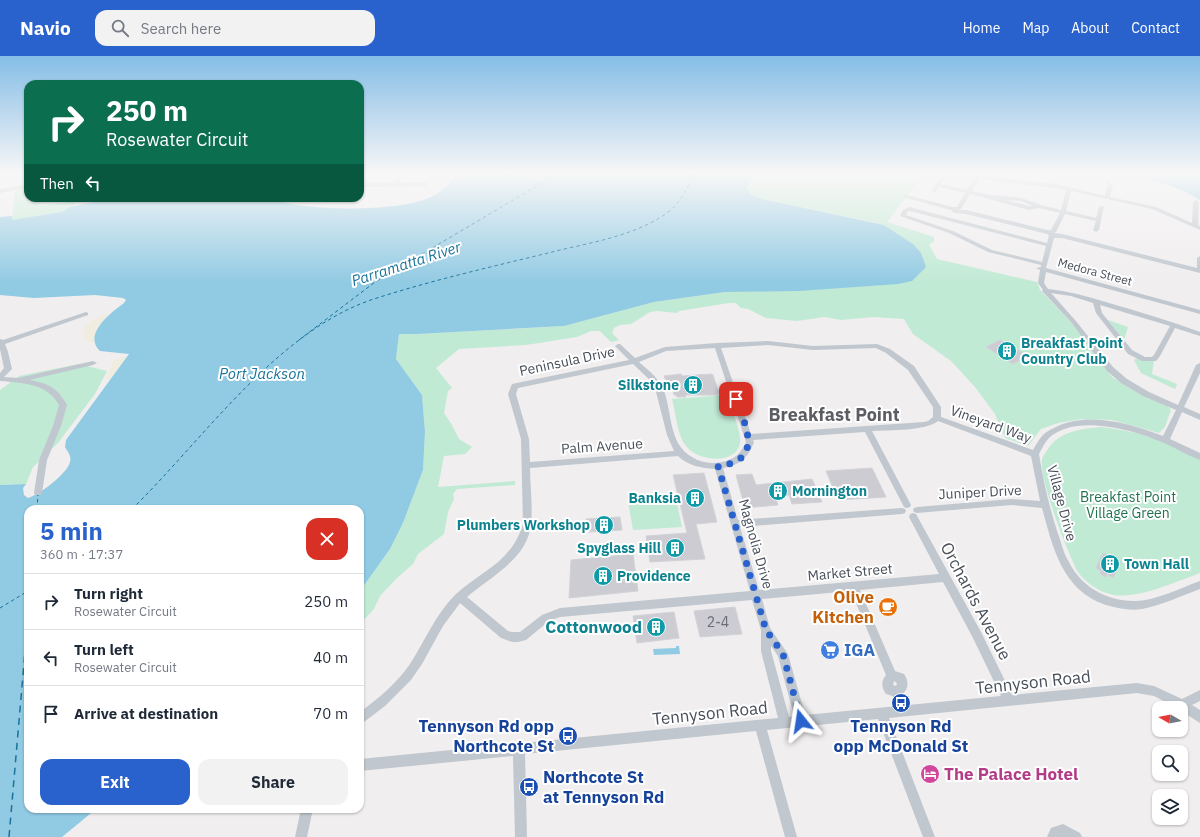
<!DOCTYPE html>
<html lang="en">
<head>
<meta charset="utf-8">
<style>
	body { margin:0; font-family:"IBM Plex Sans",sans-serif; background:#f2f2f3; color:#1f2937; height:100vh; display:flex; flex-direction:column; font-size:15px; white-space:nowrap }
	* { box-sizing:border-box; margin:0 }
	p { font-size:13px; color:#747a83 }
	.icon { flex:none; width:22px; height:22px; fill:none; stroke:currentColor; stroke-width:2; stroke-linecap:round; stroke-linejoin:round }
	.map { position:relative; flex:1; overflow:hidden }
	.panel { position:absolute; left:24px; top:449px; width:340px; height:308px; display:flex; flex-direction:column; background:#fff; border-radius:12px; box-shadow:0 1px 3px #0004 }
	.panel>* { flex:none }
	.top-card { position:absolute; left:24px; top:24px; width:340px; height:122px; border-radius:12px; box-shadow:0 1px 3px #0004; background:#0b6e4f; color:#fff; overflow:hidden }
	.needle { width:26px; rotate:279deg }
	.fabs { position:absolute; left:1152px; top:645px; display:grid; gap:8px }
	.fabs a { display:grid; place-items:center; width:36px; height:36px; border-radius:8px; background:#fff; box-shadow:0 1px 3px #0004; font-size:20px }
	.pin { position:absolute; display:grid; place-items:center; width:34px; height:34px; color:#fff; margin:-17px; border-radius:8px; box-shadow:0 2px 6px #0006 }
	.me { position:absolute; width:44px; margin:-22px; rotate:345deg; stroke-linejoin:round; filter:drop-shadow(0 0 3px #0008) }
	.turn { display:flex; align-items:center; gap:14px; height:84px; padding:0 16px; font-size:18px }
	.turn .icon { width:52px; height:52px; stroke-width:2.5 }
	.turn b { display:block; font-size:28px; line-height:34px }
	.then { display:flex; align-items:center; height:38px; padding:0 16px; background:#0003; gap:8px; font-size:15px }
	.round { display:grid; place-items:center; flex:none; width:42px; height:42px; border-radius:12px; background:#f2f2f3 }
	.head { display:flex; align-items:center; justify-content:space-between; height:68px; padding:0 16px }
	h1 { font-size:24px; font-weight:700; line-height:30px; color:#2a62cd }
	.action { display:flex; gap:8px; margin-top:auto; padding:8px 16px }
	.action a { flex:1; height:46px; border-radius:12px; background:#2a62cd; color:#fff; font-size:16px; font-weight:700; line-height:46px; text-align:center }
	.action a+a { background:#f2f2f3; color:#1f2937 }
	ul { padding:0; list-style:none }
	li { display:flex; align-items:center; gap:12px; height:56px; padding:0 16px; border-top:1px solid #e0e1e3 }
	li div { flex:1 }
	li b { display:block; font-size:15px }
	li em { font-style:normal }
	header { display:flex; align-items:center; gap:24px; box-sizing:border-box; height:56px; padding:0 20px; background:#2a62cd; color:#fff }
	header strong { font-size:19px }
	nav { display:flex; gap:22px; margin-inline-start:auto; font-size:14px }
	.search { width:280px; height:36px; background:#f2f2f3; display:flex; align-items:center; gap:10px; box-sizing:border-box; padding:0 14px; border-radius:12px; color:#747a83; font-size:15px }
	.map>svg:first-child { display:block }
	.green { fill:#c0ead4 }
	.sand { fill:#f0ede0 }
	.water { fill:#91cae3 }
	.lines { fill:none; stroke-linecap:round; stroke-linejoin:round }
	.ferry-far1 { stroke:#1a739a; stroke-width:1; stroke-dasharray:3.5 3; stroke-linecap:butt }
	.ferry { stroke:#1a739a; stroke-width:1.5; stroke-dasharray:7 5.5; stroke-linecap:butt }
	.building { fill:#ccccd2; stroke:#d2d3d9 }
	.minor { fill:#c0c7ce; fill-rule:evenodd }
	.route { stroke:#2a62cd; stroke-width:7; stroke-dasharray:0 12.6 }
	.labels { text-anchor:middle; stroke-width:4; stroke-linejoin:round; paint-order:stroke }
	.far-street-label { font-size:12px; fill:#484f59; stroke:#fff }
	.culture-label { font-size:14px; font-weight:bold; fill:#0d838f; stroke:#fff; text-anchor:start }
	.street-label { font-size:14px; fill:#484f59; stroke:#fff }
	.park-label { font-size:14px; fill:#207351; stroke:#fff }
	.near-number-label { font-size:14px; fill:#696e77 }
	.water-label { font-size:15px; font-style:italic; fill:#1a739a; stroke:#fff }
	.near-food-label { font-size:17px; font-weight:bold; fill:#c56008; stroke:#fff; text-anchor:end }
	.near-street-label { font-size:17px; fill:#484f59; stroke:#fff }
	.near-culture-label { font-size:17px; font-weight:bold; fill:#0d838f; stroke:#fff; text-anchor:end }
	.near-shop-label { font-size:17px; font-weight:bold; fill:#366cbe; stroke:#fff; text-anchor:start }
	.near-transit-label { font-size:17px; font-weight:bold; fill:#164399; stroke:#fff; text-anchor:end }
	.near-hotel-label { font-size:17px; font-weight:bold; fill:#b23c85; stroke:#fff; text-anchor:start }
	.district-label { font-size:18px; font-weight:bold; fill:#5b5d62; stroke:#fff }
</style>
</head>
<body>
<header>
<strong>Navio</strong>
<div class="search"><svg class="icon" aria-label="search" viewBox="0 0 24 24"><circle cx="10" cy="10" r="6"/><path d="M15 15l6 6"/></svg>Search here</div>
<nav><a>Home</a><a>Map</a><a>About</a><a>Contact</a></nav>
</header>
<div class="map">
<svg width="1200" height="781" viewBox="0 0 1200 781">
	<rect width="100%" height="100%" fill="#f0eeee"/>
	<!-- green -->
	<path class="green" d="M756 118H924L887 166 934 181V186L929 188 937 203 1037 226 1040 234 1071 266 1112 321 1133 334 1168 350 1171 354 1165 371 1159 377 1112 364 1082 363 1058 367 1041 373 1028 390 1005 382 995 358 975 331 951 305 913 278 904 263 873 261 841 264 824 261 797 265 766 262 748 253 741 252 736 247H729L679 255 677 257 657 255 650 256 631 268 620 269 614 272 612 277 619 284 611 286 600 275H591L577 281 526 289 459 293 436 312 452 332 448 335 444 357 452 369 459 383 472 391 465 398 444 400 438 431 515 425V429L457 433 453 438 454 443 448 456 444 478 418 498 413 508 397 522 380 540 374 553 360 568V535L390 493 403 467 423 414 425 376 422 339 396 303 399 278H418L548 271 564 270 654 246 725 236 820 233 913 188 884 169 872 166 762 143 750 138 747 132Z
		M28 131 30 144 39 146V150L75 145 74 151H70L62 156 12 165 15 134Z
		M1108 264 1128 271 1124 284Z
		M1137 302 1154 305 1152 318 1177 328 1175 333 1141 317 1134 304Z
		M79 308 107 315 95 338 58 387 33 411 26 428 0 429V334L19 320Z
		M727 339C730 350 742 376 740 387 736 410 697 405 686 390 677 379 676 357 672 343Z
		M1101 371C1141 376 1166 384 1200 404V517C1175 526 1135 545 1110 538 1099 536 1084 525 1078 516 1068 498 1039 423 1042 404 1042 401 1045 398 1046 396 1058 375 1080 373 1101 371Z
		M675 438 682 471 633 474 627 440Z"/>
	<!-- sand -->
	<path class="sand" d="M110 256 98 271 96 286H87L83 282 85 268Z
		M128 300 111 324 106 323 114 304Z"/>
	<!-- water -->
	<path class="water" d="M456 118H756L747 131 750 138 762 143 884 169 913 188 921 197 926 211 912 225 898 228 799 235 725 236 654 246 564 270 418 278H399L396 303 422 339 425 376 423 414 403 467 390 493 360 535V453H28V753H96L62 781H0V429L26 428 23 432 24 439 28 442C39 439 68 417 70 406 72 400 67 395 65 391L66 384 129 298 100 295C82 278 112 256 124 247L126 244 123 242 95 239 34 242 0 239V161L12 160V164L62 156 70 151 112 142H270C303 156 396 156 429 142 440 137 450 129 456 118Z
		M1133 118H1200V144L1182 134Z
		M676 590H679L680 598 654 599 653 593 676 592Z"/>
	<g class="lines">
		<!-- ferry-far1 -->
		<path class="ferry-far1" d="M299 284 375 226 557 118
			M37 453 38 438
			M132 453C203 384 279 272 377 242 433 224 491 211 548 197 587 187 633 181 667 157 680 147 688 133 693 118
			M0 552 28 535"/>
		<!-- ferry -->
		<path class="ferry" d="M9 781 28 561"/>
	</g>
	<!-- building -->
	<path class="building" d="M1000 284 1028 300 1013 308 986 291Z
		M681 318 682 320 711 318 713 319 719 337H717L718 339H685L686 341H677L676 339H674L672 331H670L668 325H666L664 320Z
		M872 412 886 441 838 444 826 415Z
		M704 417 717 466 696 468 705 503 650 506 646 480 687 477 673 419Z
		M752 418 756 429 812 423 822 446 792 448 789 439 775 440 778 449 745 452 736 419Z
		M620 461 622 474 588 476 586 463Z
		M1103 497 1121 506 1113 522 1107 518 1106 521 1100 518 1101 515 1096 512Z
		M633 498 638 535 569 542 571 504Z
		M735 551 742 578 700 581 694 555Z
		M674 556 679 582 637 587 633 560Z"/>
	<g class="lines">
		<!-- minor -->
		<path class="minor" d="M399 118H403L400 127 425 126 428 128 425 130 360 131V127H395Z
			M969 118 1061 129 1105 140 1107 129 1106 126 1108 125 1113 129 1110 141 1156 151 1192 167 1193 146 1196 144 1199 146 1198 169 1200 170V174L1152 153 1071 135 1066 155 1096 162 1099 151 1104 150 1099 174 1096 176 1093 174 1096 165 1065 158 1056 176 1054 177 1062 178 1197 212V202L1200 200V217L1062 182H1054L1046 212 1200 254V258L1046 216 1044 227 1048 233C1069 235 1089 241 1109 247 1140 256 1170 265 1200 276V280L1175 272 1160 300 1156 305H1142L1128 298 1096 257 1093 247 1071 240 1051 237 1075 264 1113 311 1127 323 1149 336 1178 349 1196 309 1200 307V317L1184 351 1200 358V364L1182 356 1170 383 1200 397V404C1188 400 1176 392 1164 387 1135 374 1075 357 1049 382 1044 387 1042 393 1039 398 1043 424 1049 450 1057 475 1061 485 1063 497 1069 506 1081 531 1108 546 1136 545 1158 544 1180 532 1200 525V533C1181 540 1162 549 1142 553 1130 555 1117 552 1106 549 1062 534 1053 492 1042 452L1012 449 917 457 914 456 913 454 914 452 917 451 1012 443 1040 445 1031 400 938 365C926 375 889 374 872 375L911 449 910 451 907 452 904 451 865 376 753 384 754 386C748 402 740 409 723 412L738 464 902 452 905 453 906 455 905 457 902 458 740 471 759 534 939 518 909 461 910 458 913 457 916 458 981 576 1012 639 1137 627 1154 630 1182 643 1200 634V645L1192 649 1200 654V667L1181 655V652H1177L1154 640 1137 637 889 662 935 781H923L878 663 767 674 797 781H785L756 675 525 698 527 781H515L513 700 360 715V703L778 662 761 595V574L752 544 560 561 549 565 526 584 518 586H512L501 582 460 547 443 570 422 608 411 624 385 650 360 669V656C379 642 397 627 410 608 425 585 435 559 455 539 482 514 511 507 523 468L521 383 508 338 512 328 629 304 615 290 618 288H620L635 302 665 291 717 287 768 285 813 290 877 288 890 293 914 310 941 351V361L1033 394C1036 389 1039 383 1043 379 1047 375 1052 373 1056 371 1089 355 1131 368 1163 380L1176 354 1143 340 1121 327 1107 315 1071 266 1042 235 1043 234 1038 227 1040 214 1036 212 1041 211V209L988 196 949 177 900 160 903 154 909 151 1047 187 1049 179 1047 178 966 158 954 157 951 154 903 141 906 139 953 151H957L965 137 939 131 936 136 931 135 935 128 943 120 945 121 941 128 967 134 975 121ZM979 123 1061 133 1066 134 1061 154 1041 149 1022 142 998 139 995 140 972 135ZM970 138 1029 154 1039 152 1060 157 1051 174H1047L966 154H957L961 153ZM1006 144 1021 145 1033 150H1029ZM910 155 1046 190 1042 206 992 194 953 175 906 159 907 156ZM1100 249 1170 270 1154 299 1152 301H1145L1132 294 1102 257ZM768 289 813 294 876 292 886 297 908 314 933 351V361L928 365 924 366 751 378 721 292ZM715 292 746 386C741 397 734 404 722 406 712 408 701 407 692 401 667 387 673 354 662 330 657 321 647 313 639 306L666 295ZM633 308 653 327 655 332 667 379 674 395 530 406 529 383 516 338 518 332ZM678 400C688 410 702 412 715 413L750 535 560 552 542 559 520 576H512L508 575 467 541C490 521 529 502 531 467 533 449 530 430 530 412ZM943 526 973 582 1001 640 805 659 788 598 770 572 762 543 851 535 886 619C881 625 881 631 886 638L896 641C907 638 911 628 904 618L895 615 860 534ZM771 590 778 600 794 660 789 661 771 595ZM894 625 897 627 896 630 893 629Z
			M1065 118H1088V119L1086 120 1067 119Z
			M28 128V132L0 137V133Z
			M86 256 88 257V259L5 288 8 296 12 313 4 321 18 322 93 305 97 307 93 309 29 324C48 327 58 332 67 349L61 370 47 404 42 437 41 439H35L34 437 39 404 53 370 59 349C47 327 22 327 0 325V317L4 312 0 293V283L3 284Z
			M301 753H313L307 781H295Z
			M1063 768 1080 777 1082 781H1047L1051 772Z"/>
	</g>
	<!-- sky -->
	<linearGradient id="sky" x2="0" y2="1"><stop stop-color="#85bde6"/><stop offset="0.52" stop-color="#f8f7f7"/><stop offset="1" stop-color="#f8f7f7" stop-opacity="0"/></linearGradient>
	<rect width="1200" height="227" fill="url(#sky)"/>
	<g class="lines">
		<!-- route -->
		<path class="route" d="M736 343C746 371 764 405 718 410L766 574 783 598 801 665"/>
	</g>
	<!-- icons -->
	<defs>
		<symbol id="building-disc" viewBox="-11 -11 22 22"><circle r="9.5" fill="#0f9aa8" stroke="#fff"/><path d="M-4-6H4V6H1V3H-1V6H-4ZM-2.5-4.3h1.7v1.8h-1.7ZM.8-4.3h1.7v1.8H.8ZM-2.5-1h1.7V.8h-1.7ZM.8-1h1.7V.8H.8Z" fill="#fff"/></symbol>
		<symbol id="cafe-disc" viewBox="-11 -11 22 22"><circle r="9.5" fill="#e8710a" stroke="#fff"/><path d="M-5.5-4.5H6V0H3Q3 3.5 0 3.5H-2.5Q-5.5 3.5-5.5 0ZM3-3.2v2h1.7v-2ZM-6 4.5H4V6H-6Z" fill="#fff"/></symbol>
		<symbol id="supermarket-disc" viewBox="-11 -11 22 22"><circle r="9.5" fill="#3f7fe0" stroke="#fff"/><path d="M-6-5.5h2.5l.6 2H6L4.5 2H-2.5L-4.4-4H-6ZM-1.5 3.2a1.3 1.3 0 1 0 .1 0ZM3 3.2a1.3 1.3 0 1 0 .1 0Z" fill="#fff"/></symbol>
		<symbol id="bus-disc" viewBox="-11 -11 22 22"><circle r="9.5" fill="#1a4fb4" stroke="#fff"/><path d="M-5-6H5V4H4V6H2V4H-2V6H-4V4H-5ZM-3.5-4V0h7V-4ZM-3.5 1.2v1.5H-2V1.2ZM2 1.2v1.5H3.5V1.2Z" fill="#fff"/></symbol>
		<symbol id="hotel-disc" viewBox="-11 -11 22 22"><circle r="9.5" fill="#d1479c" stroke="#fff"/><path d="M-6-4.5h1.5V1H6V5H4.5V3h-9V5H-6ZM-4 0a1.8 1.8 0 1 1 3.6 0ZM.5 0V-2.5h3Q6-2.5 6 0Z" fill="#fff"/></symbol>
	</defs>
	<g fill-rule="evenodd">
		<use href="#building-disc" x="996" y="284" width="22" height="22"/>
		<use href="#building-disc" x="682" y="318" width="22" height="22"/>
		<use href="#building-disc" x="767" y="424" width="22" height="22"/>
		<use href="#building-disc" x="684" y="431" width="22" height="22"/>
		<use href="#building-disc" x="593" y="458" width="22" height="22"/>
		<use href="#building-disc" x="664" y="481" width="22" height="22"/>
		<use href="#building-disc" x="1099" y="497" width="22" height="22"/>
		<use href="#building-disc" x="592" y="509" width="22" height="22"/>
		<use href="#cafe-disc" x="877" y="540" width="22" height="22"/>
		<use href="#building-disc" x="645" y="560" width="22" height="22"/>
		<use href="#supermarket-disc" x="819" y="583" width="22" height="22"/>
		<use href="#bus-disc" x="890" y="636" width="22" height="22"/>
		<use href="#bus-disc" x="557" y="669" width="22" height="22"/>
		<use href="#hotel-disc" x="919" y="707" width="22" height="22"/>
		<use href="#bus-disc" x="518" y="720" width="22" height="22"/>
	</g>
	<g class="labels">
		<!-- far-street labels -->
		<g class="far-street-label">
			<text transform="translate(1095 216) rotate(15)" y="4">Medora Street</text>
		</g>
		<!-- culture labels -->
		<g class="culture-label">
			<text x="1021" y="292">Breakfast Point<tspan x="1021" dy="16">Country Club</tspan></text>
			<text x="679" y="334" text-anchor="end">Silkstone</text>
			<text x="792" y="440">Mornington</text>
			<text x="681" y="447" text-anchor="end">Banksia</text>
			<text x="590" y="474" text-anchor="end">Plumbers Workshop</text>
			<text x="661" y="497" text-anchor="end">Spyglass Hill</text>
			<text x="1124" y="513">Town Hall</text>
			<text x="617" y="525">Providence</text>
		</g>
		<!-- street labels -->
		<g class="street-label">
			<text transform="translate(567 305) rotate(-12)" y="5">Peninsula Drive</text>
			<text transform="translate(991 368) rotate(20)" y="5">Vineyard Way</text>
			<text transform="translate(602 390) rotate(-4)" y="5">Palm Avenue</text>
			<text transform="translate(980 436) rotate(-3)" y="5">Juniper Drive</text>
			<text transform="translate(1062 447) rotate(75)" y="5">Village Drive</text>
			<text transform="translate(756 488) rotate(74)" y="5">Magnolia Drive</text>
			<text transform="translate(850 516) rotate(-5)" y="5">Market Street</text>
		</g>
		<!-- park labels -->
		<g class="park-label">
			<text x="1128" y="446">Breakfast Point<tspan x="1128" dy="16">Village Green</tspan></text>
		</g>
		<!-- near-number labels -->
		<g class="near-number-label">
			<text x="718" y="571">2-4</text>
		</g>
		<!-- water labels -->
		<g class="water-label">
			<text transform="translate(406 208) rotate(-18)" y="5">Parramatta River</text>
			<text x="262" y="323">Port Jackson</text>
		</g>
		<!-- near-food labels -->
		<g class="near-food-label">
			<text x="874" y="547">Olive<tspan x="874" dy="20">Kitchen</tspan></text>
		</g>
		<!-- near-street labels -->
		<g class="near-street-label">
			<text transform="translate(976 545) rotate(62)" y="6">Orchards Avenue</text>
			<text transform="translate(1033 626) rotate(-6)" y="6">Tennyson Road</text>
			<text transform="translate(710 657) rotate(-6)" y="6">Tennyson Road</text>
		</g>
		<!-- near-culture labels -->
		<g class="near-culture-label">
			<text x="642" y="577">Cottonwood</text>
		</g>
		<!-- near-shop labels -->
		<g class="near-shop-label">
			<text x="844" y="600">IGA</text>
		</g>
		<!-- near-transit labels -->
		<g class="near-transit-label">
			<text x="554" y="676">Tennyson Rd opp<tspan x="554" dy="20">Northcote St</tspan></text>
			<text x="901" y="676" text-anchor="middle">Tennyson Rd<tspan x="901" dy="20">opp McDonald St</tspan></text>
			<text x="543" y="727" text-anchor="start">Northcote St<tspan x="543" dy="20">at Tennyson Rd</tspan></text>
		</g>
		<!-- near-hotel labels -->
		<g class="near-hotel-label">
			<text x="944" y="724">The Palace Hotel</text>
		</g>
		<!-- district labels -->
		<g class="district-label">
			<text x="834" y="365">Breakfast Point</text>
		</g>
	</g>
</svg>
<div class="fabs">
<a><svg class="needle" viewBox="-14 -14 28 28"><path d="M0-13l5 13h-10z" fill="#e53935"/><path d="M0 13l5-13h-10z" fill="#747a83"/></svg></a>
<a><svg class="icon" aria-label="search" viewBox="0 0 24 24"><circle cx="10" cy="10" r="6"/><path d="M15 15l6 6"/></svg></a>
<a><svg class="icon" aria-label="layers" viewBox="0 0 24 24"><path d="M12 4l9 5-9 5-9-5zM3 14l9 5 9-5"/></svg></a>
</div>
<div class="pin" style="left:736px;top:343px;background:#d93025"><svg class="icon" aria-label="arrive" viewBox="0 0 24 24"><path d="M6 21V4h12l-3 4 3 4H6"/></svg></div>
<svg class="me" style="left:801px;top:665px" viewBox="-20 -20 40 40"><path d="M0-17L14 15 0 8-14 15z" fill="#2a62cd" stroke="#fff" stroke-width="4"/></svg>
<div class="top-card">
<div class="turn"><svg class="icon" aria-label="right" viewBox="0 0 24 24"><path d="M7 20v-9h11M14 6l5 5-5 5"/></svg><div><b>250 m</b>Rosewater Circuit</div></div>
<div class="then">Then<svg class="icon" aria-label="left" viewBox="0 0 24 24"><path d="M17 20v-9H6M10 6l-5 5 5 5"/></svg></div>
</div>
<section class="panel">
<div class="head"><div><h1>5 min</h1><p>360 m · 17:37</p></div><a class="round" style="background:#d93025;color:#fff"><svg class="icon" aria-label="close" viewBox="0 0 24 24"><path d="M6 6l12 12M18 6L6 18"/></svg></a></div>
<ul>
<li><svg class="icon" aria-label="right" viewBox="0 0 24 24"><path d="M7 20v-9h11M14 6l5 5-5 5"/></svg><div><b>Turn right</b><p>Rosewater Circuit</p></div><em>250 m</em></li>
<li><svg class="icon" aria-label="left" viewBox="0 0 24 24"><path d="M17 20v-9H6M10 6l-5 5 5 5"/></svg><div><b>Turn left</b><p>Rosewater Circuit</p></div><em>40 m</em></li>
<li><svg class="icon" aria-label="arrive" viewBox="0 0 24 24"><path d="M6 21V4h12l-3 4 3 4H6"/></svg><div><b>Arrive at destination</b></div><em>70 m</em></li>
</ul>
<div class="action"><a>Exit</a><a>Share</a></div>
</section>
</div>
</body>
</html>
